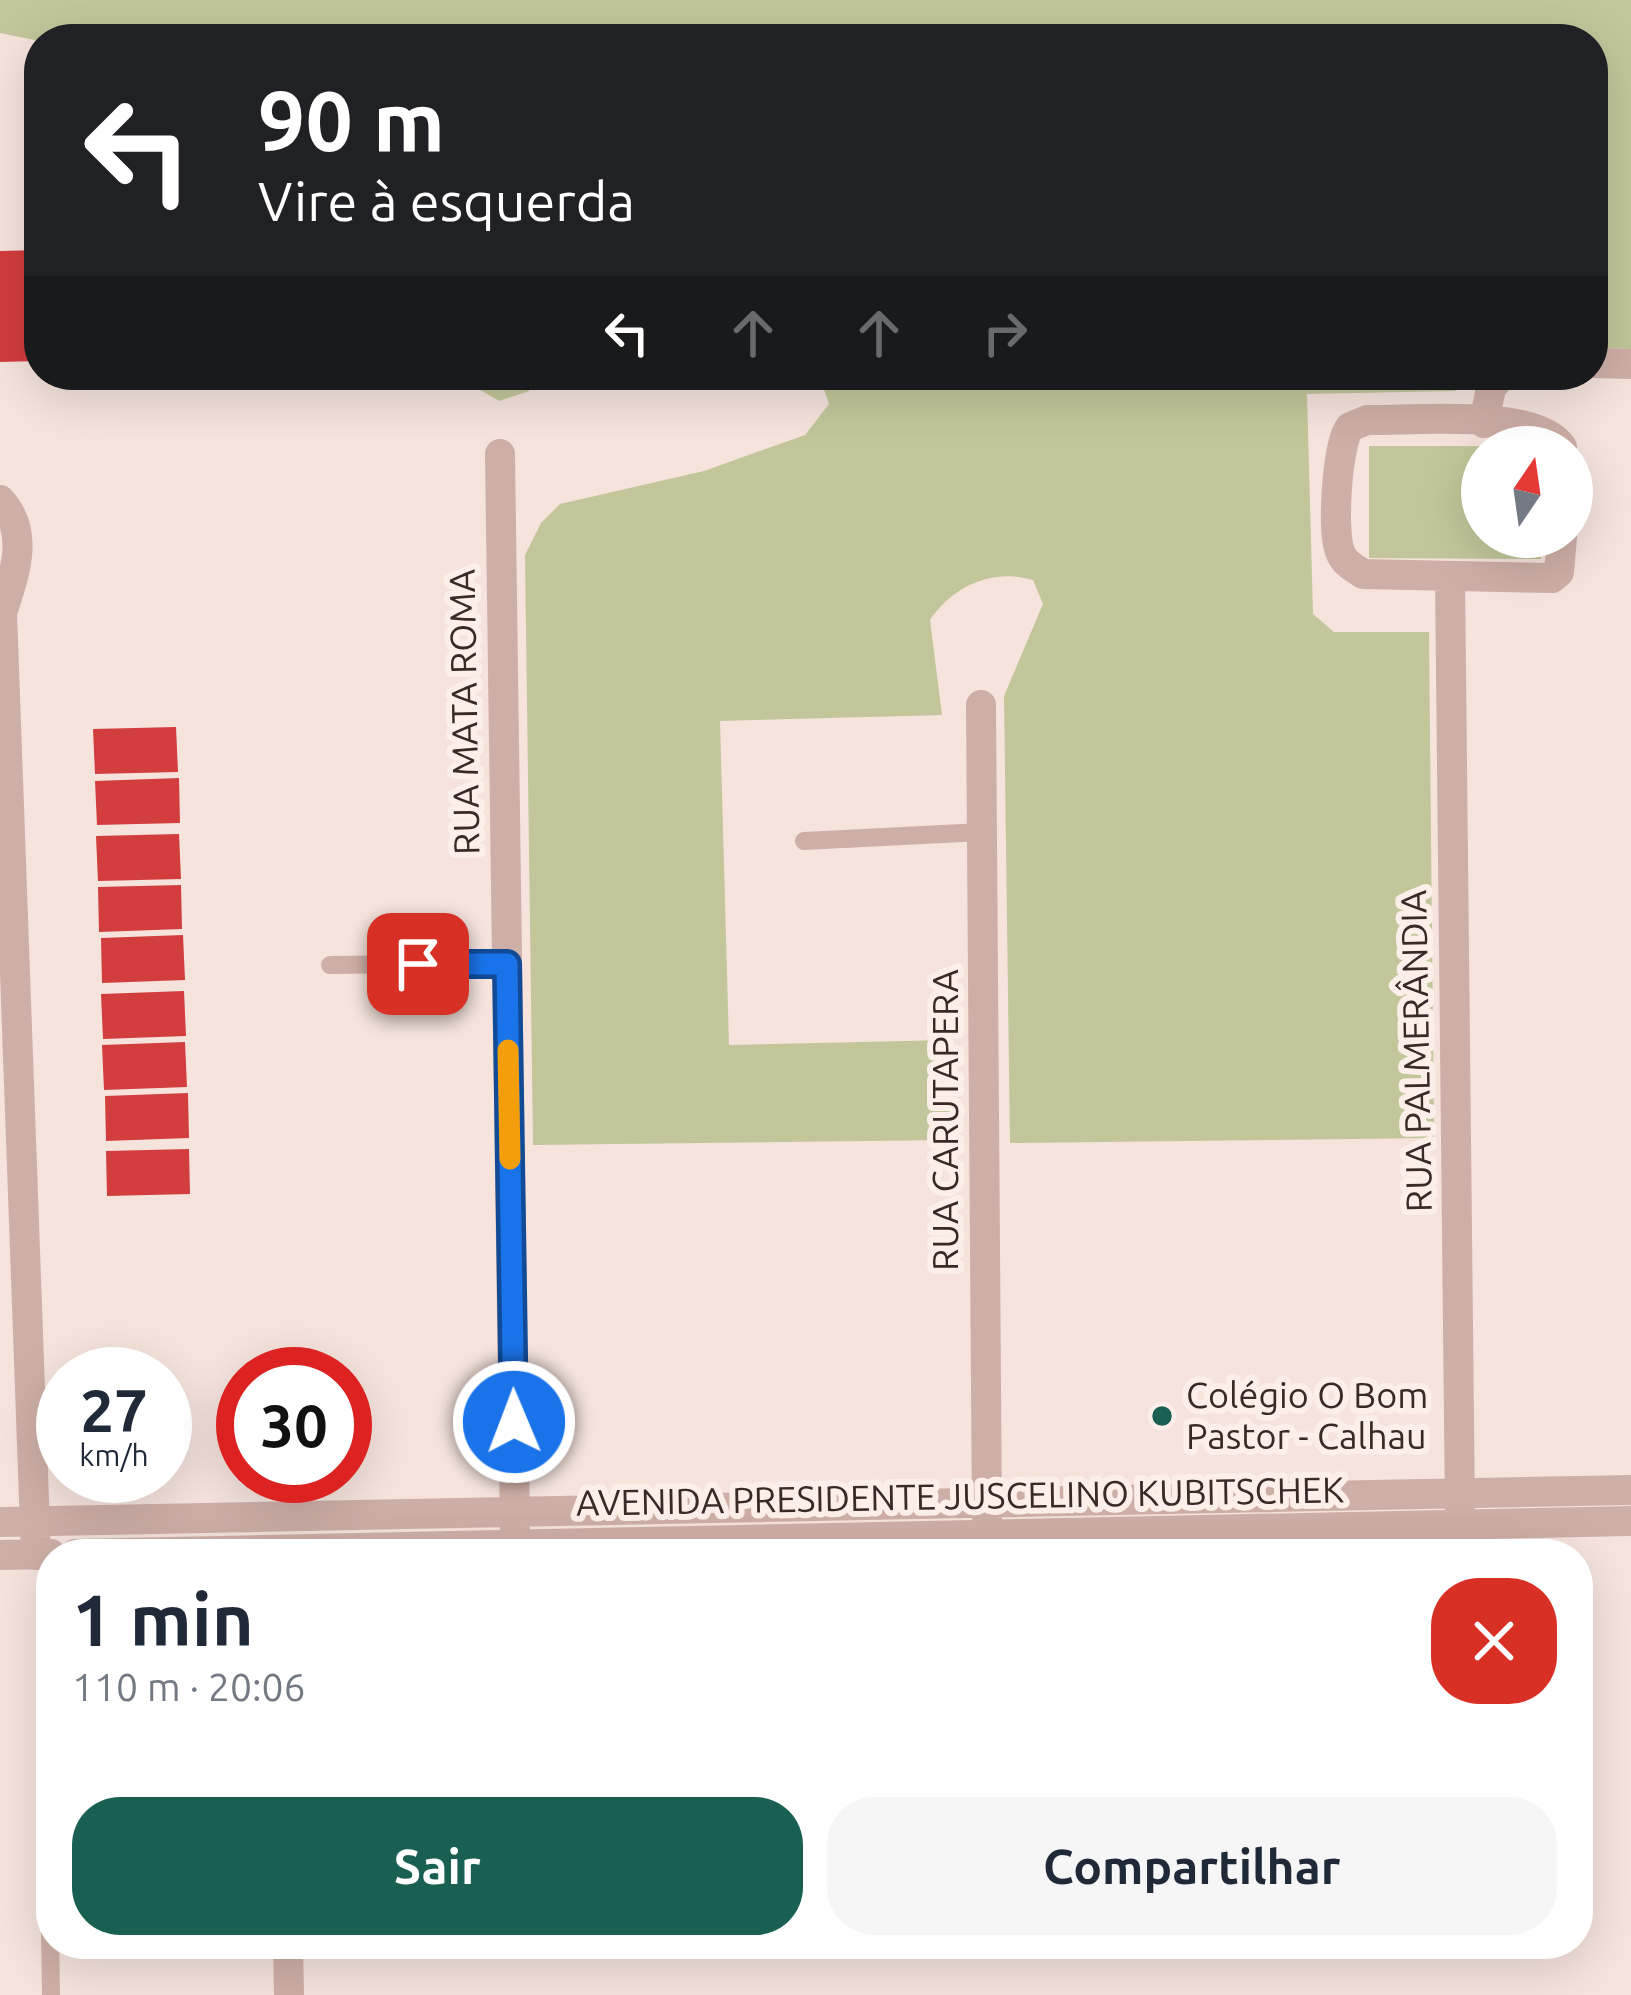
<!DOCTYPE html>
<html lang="pt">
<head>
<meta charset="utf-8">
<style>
	body { margin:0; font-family:Ubuntu,sans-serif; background:#f6f6f7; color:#1f2937; height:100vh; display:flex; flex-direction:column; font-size:45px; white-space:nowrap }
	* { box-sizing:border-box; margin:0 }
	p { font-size:39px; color:#747a83 }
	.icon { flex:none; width:66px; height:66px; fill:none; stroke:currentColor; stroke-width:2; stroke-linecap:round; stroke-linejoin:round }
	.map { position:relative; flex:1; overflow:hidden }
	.side { position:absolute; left:36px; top:1539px; width:1557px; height:420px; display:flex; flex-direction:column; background:#fff; border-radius:48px; box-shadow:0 12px 48px #0002 }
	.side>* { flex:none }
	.hud { position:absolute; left:24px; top:24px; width:1584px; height:366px; border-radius:48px; box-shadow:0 12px 48px #0002; background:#202124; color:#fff; overflow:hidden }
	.needle { width:78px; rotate:13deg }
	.tools { position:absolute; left:1461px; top:426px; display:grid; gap:24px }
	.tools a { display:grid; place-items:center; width:132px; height:132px; border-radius:50%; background:#fff; box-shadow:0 12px 48px #0002; font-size:60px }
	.speed { position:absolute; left:36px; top:1347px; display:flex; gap:24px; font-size:60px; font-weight:700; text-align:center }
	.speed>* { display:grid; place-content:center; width:156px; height:156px; border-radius:50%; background:#fff; box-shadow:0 12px 48px #0002; line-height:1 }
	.speed small { font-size:30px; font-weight:400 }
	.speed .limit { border:18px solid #d22; background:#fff; color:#111 }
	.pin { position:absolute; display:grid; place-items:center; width:102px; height:102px; color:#fff; margin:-51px; border-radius:24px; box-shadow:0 6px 18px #0006 }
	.me { position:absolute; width:132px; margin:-66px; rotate:359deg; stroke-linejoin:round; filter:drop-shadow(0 0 9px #0008) }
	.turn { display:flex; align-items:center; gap:42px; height:252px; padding:0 36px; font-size:54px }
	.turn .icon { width:156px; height:156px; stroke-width:2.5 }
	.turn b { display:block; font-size:84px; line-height:102px }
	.lanes { display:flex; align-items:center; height:114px; padding:0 36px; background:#0003; justify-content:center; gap:60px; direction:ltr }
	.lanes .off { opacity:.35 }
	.round { display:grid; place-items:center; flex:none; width:126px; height:126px; border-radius:48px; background:#f6f6f7 }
	.headline { display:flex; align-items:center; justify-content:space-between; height:204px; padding:0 36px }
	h1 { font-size:72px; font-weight:600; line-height:90px }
	.action { display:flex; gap:24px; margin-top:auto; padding:24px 36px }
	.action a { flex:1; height:138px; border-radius:48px; background:#196053; color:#fff; font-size:48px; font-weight:600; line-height:138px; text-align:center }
	.action a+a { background:#f6f6f7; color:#1f2937 }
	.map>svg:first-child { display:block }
	.green { fill:#c2c69a }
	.building { fill:#d23d3e }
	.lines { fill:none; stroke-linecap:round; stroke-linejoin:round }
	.lane { stroke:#ceafa7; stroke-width:18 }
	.street { stroke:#ceafa7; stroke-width:30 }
	.route-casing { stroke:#114b97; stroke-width:30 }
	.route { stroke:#1a73e8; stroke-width:21 }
	.slow { stroke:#f59e0b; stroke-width:21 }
	.poi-dot { fill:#196053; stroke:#fcefe9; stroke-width:4.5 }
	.labels { text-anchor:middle; stroke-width:12; stroke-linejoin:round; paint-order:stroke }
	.street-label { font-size:36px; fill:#3a2928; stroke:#fcefe9 }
	.poi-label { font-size:36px; fill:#3a2928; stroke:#fcefe9; text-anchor:start }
</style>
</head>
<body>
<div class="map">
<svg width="1631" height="1995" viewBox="0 0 1631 1995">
	<rect width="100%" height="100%" fill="#f5e3dc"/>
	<!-- green -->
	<path class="green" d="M0 0H1631V349L1593 348V39L39 41 0 33Z
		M469 375H531L529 391 499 401 475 387Z
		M819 375H1477L1455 391 1307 394 1313 614 1334 632H1429L1434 1138 1010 1143 1004 696 1043 604 1033 580C993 568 953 586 930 620L942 715 720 721 729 1045 950 1040 951 1140 533 1145 525 555 541 523 560 504 704 471 805 435 829 404Z
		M1369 446H1537L1482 447V537H1540L1541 559 1369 558Z"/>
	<!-- building -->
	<path class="building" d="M39 250V361L0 362V251Z
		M176 727 178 772 95 774 93 729Z
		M179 778 180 823 97 825 95 781Z
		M179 834 181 879 98 881 96 836Z
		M181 885 182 929 99 932 98 887Z
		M183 935 185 980 102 983 101 938Z
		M184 991 186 1036 103 1039 101 994Z
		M185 1042 187 1087 104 1090 102 1045Z
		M188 1093 189 1138 106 1141 105 1096Z
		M189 1149 190 1194 107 1196 106 1151Z"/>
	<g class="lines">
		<!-- lane -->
		<path class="lane" d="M804 841 982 832
			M330 965 507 963
			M49 1862 51 1995"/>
		<!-- street -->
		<path class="street" d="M1593 363 1631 364
			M1484 423 1491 388 1502 375
			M500 454 515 1533
			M0 500C31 533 14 575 2 613L36 1555
			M1562 537 1559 572 1552 578 1363 574C1355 568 1345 564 1341 554 1331 535 1337 443 1350 427L1367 420C1414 421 1536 408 1562 447
			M1450 577 1460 1513
			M981 705 987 1521
			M0 1522 1631 1490
			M75 1554 1631 1521
			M0 1555 51 1554
			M288 1944 289 1995"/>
	</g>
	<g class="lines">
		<defs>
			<path id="route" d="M418 964H507L514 1422"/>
		</defs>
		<!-- route casing -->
		<use href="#route" class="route-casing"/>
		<!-- route -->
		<use href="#route" class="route"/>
		<!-- slow -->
		<path class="slow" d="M508 1050 510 1159"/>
	</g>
	<!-- markers -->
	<circle class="poi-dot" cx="1162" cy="1416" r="12"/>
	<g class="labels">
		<!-- street labels -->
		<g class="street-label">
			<text transform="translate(464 712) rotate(-91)" y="13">RUA MATA ROMA</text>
			<text transform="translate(1416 1051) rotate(-91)" y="13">RUA PALMERÂNDIA</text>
			<text transform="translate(945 1120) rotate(-90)" y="13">RUA CARUTAPERA</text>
			<text transform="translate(960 1496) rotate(-1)" y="13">AVENIDA PRESIDENTE JUSCELINO KUBITSCHEK</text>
		</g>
		<!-- poi labels -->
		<g class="poi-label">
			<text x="1186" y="1408">Colégio O Bom<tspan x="1186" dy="41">Pastor - Calhau</tspan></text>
		</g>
	</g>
</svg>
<div class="tools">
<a><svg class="needle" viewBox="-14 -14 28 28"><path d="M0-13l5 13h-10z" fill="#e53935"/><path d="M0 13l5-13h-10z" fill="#747a83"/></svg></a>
</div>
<div class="speed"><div>27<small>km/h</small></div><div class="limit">30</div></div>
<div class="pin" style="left:418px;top:964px;background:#d93025"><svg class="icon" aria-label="arrive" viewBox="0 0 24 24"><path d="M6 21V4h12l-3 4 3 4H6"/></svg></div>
<svg class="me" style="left:514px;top:1422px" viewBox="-20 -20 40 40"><circle r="17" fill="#1a73e8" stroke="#fff" stroke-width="3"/><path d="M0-11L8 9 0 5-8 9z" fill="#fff"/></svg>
<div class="hud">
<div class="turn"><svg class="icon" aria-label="left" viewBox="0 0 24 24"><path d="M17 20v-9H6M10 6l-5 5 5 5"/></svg><div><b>90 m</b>Vire à esquerda</div></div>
<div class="lanes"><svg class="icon" aria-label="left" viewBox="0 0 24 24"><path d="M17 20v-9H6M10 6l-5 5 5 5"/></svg><svg class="icon off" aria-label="ahead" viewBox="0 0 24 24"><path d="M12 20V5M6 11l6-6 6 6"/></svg><svg class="icon off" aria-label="ahead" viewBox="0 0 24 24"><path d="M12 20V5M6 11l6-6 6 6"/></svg><svg class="icon off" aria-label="right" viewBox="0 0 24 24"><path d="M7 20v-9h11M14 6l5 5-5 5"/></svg></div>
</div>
<section class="side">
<div class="headline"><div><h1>1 min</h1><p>110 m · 20:06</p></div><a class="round" style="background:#d93025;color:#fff"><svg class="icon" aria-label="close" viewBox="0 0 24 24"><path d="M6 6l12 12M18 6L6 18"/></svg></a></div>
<div class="action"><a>Sair</a><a>Compartilhar</a></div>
</section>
</div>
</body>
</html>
